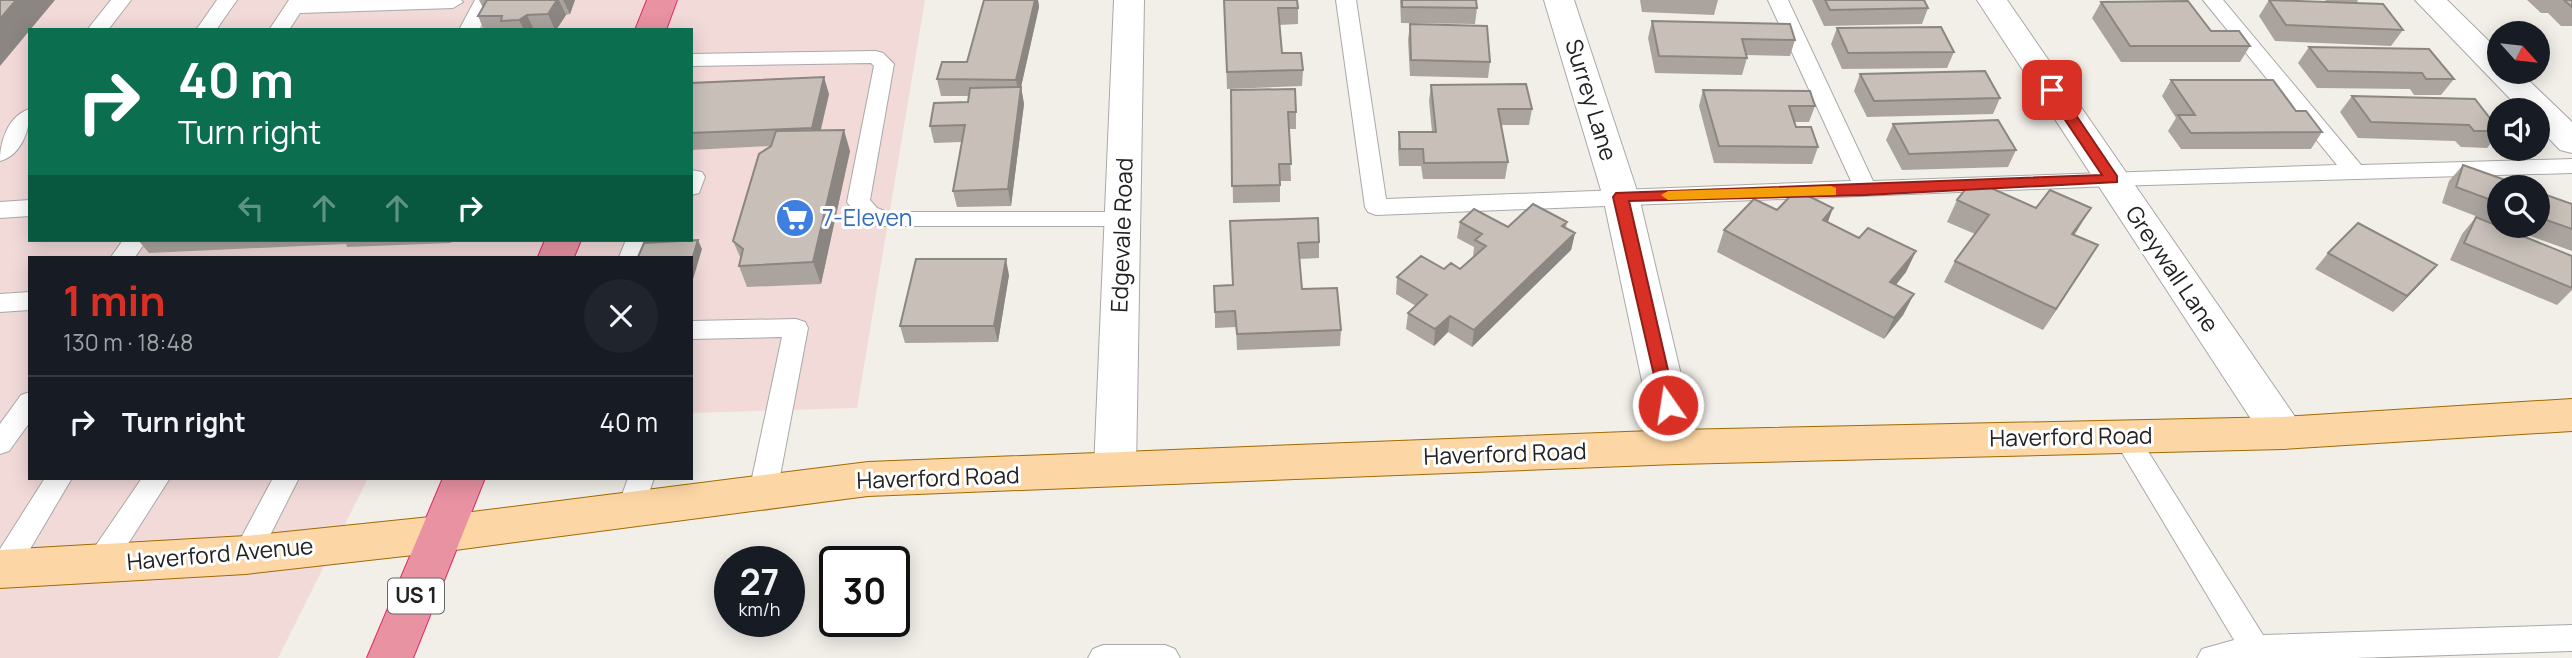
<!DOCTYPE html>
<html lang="en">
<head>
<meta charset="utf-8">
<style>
	body { margin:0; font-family:Manrope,sans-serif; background:#20242c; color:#f1f3f6; height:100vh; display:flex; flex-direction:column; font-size:26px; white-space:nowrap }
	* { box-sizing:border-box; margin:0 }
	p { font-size:23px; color:#9ea1a6 }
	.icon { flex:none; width:38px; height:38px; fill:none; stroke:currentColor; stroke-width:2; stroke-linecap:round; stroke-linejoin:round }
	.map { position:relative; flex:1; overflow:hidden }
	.panel { position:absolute; left:28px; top:256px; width:665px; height:224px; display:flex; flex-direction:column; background:#171b24; border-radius:0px; box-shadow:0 4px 18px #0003 }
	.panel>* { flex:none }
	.hud { position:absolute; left:28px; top:28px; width:665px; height:214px; border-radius:0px; box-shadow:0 4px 18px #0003; background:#0b6e4f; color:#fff; overflow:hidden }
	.needle { width:46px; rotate:117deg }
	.buttons { position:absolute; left:2487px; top:21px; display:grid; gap:14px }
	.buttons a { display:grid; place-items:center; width:63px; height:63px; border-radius:50%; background:#171b24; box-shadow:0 4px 18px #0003; font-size:35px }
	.speed { position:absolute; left:714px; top:546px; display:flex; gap:14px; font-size:35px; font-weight:700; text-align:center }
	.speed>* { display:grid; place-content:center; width:91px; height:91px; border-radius:50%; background:#171b24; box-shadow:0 4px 18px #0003; line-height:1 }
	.speed small { font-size:18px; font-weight:400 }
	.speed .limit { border:4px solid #111; border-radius:10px; background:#fff; color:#111 }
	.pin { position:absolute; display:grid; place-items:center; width:60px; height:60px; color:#fff; margin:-30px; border-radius:14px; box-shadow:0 4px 10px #0006 }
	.me { position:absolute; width:77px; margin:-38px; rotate:347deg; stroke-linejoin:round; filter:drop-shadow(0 0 5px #0008) }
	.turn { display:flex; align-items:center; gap:24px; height:147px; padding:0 35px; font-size:32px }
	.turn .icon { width:91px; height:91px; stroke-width:2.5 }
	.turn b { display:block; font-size:49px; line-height:60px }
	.lanes { display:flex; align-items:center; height:66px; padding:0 35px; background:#0003; justify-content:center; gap:35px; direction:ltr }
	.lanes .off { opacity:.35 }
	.round { display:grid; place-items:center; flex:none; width:74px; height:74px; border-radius:37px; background:#20242c }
	.head { display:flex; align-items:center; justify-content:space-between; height:119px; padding:0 35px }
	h1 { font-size:42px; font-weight:700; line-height:52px; color:#d93025 }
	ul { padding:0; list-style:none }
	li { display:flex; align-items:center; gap:21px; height:91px; padding:0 35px; border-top:2px solid #363941 }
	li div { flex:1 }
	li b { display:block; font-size:26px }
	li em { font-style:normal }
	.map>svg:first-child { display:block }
	.commercial { fill:#f2dad9; fill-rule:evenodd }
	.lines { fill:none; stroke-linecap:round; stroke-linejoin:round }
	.lane-casing { stroke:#a9a9a9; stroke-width:2 }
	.street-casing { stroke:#a9a9a9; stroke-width:2 }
	.primary-casing { stroke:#a06b00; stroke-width:2 }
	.highway-casing { stroke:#dc2a67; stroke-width:2 }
	.lane { fill:#fff; fill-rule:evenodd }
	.street { fill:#fff; fill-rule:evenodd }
	.primary { fill:#fcd6a4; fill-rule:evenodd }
	.highway { fill:#e892a2; fill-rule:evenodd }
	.wall { fill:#aba49e }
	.shaded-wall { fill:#8b8681 }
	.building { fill:#c7bfb8; stroke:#8b8681; stroke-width:2 }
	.route { fill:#d93025; stroke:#8d1f18; stroke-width:2 }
	.slow { fill:#f59e0b }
	.labels { text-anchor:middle; stroke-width:6; stroke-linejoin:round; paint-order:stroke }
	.shield { fill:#fff; stroke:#646464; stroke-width:2 }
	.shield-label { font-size:21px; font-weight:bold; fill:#222 }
	.street-label { font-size:23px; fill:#222; stroke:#fff }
	.shop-label { font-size:23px; fill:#366cbe; stroke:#fff; text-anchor:start }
</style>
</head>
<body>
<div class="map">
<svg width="2572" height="658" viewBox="0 0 2572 658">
	<rect width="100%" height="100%" fill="#f2efe9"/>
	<!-- commercial -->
	<path class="commercial" d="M0 0H925L857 408 691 413V257H30V478H368L278 658H0ZM30 30H691V240H30Z"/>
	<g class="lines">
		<defs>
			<path id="lane" d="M111 0H131L108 30H87Z
				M217 0H237L216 30H196Z
				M289 0H461L463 2 453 8 300 13 289 30H269Z
				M475 0H495L479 30H459Z
				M1336 0H1356L1386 199 1851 181 1768 0H1788L1873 181 2337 165 2203 0H2223L2361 165 2572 159V173L2112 186 1376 215 1368 212 1365 207Z
				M876 51 883 53 894 64 870 200 877 208 887 212H1123L1131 214 1134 220 1131 226H877L861 220 847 202 874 66 871 63 691 66V54Z
				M30 109C30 129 22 155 0 161 0 142 8 115 30 109Z
				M691 170 702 172 705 177 699 193 691 195Z
				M30 200V216L0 218V202Z
				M123 240H147L135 257H111Z
				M626 240H648L643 257H619Z
				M30 292V310L0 312V294Z
				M796 319 805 322 808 328 777 492 773 500 763 503 753 500 749 492 782 337 691 339V321Z
				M30 392V422L9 451 0 454V424L21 395Z
				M2125 426 2134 429 2263 635 2572 625V651L2355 658H2197L2202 649 2234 640 2112 436 2116 429Z
				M45 478H72L13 578 0 580V549Z
				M142 478H170L110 572 100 575 90 572 86 563 90 554Z
				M273 478H299L256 563 246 567 236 563 232 555Z
				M628 478H654L641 517 631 520 621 517 617 509Z
				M1103 645H1165L1175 649 1180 658H1088L1093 649Z"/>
			<path id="street" d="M1114 0H1144L1136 469 1130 481 1115 486 1100 481 1094 469Z
				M1544 0H1574L1639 197 1698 447 1692 459 1677 464 1662 459 1656 447 1603 197Z
				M1977 0H2007L2298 421 2304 433 2298 445 2283 449 2268 445Z
				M2415 0H2447L2499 51V72H2520L2572 122V153L2560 150 2538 127V110H2521Z"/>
			<path id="primary" d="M2572 399V431L2283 449 1677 464 868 496 440 552 246 574 0 588V550L246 536 440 516 868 462 1677 430 2283 417Z"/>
			<path id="highway" d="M647 0H677L666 30H635Z
				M545 240H581L574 257H538Z
				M443 478H485L413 658H367Z"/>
		</defs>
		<!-- lane casing -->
		<use href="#lane" class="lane-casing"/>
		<!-- street casing -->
		<use href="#street" class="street-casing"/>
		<!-- primary casing -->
		<use href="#primary" class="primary-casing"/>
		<!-- highway casing -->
		<use href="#highway" class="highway-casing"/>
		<!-- lane -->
		<use href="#lane" class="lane"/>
		<!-- street -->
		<use href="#street" class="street"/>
		<!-- primary -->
		<use href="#primary" class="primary"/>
		<!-- highway -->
		<use href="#highway" class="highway"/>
	</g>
	<!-- wall -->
	<path class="wall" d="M479 0H575L570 14 566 15 556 30H484L478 16 483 8Z
		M984 0H1038L1039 7 1021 87 1024 104 1011 206 957 207 953 191 962 142 934 143 930 126 968 102 969 96H941L937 79 967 62Z
		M1224 0 1298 8V24L1279 25 1282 53 1303 70 1302 86 1227 89Z
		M1400 0H1476L1477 8 1475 24 1401 23Z
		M1640 0H1718L1714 15 1642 12Z
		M1812 0H1924L1928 8 1922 24 1824 26Z
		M2269 0 2327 2 2325 0H2358L2357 2 2339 3 2403 30 2391 46 2275 41 2259 16Z
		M2527 0H2572V26H2561L2548 13H2541Z
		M2101 2 2211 31 2250 46 2240 62H2121L2092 18Z
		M1652 21 1795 40 1790 56 1746 55 1747 58 1742 75 1655 73 1648 38Z
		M1410 24 1490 62 1488 78 1410 76 1408 40Z
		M1837 28 1954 52 1947 68 1842 69 1831 44Z
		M2309 47 2454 79 2441 95H2414L2410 89 2317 88 2298 63Z
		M1860 74 2000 98 1993 114 1867 117 1854 91Z
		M2171 80 2296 111 2322 132 2311 149H2181L2168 131 2176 118 2162 96Z
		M691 83 829 94 821 130 850 151 821 284 747 287 739 266 741 259 733 241 770 146 691 150Z
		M1431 85 1532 109 1529 125H1501L1508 162 1505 179H1423L1421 166H1399L1398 149 1399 132H1432L1429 101Z
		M1231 90 1296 112V129H1289L1291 181H1280V202L1233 203Z
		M1703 90 1815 106 1809 122H1795L1796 127 1818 147 1812 164 1714 163 1699 106Z
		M2352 96 2499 130V133L2487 148 2461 147 2455 141 2358 138 2340 112Z
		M1893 124 2016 150 2008 167 1902 170 1886 140Z
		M2463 165 2499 187V225L2442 203 2449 181Z
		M2538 192 2572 204V251L2502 226H2538Z
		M1957 200 2078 229 2074 235 2085 266 2043 330 1944 282 1955 261 1975 234 1947 222Z
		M1777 210 1827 222 1859 238 1916 251 1906 272 1896 285 1914 294 1903 315 1884 339 1717 252 1724 230Z
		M2476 217 2572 256V290L2557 305 2450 260 2462 234Z
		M1230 221 1319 242V258L1299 259 1302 289 1341 330 1340 346 1237 350 1236 327 1215 328V312L1233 285Z
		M1460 222 1508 227 1567 222 1566 228 1575 233 1571 250 1472 347 1448 332 1434 346 1406 329 1408 313 1416 306 1396 294 1397 277 1444 269H1460L1473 257 1474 247 1457 238Z
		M138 240H452L451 243 347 247 346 244 149 253Z
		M2328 253 2423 281 2393 312 2315 269Z
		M1009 275 998 342 905 343 900 326Z"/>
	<!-- shaded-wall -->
	<path class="shaded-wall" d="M16 0H55L0 66V19Z
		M557 0H559L566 15 556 30H555L548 14Z
		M563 0H575L570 14Z
		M1035 0H1038L1039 7 1019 96 1016 80Z
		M527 15 534 30H524L519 20Z
		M824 77 829 94 817 144 812 128Z
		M1021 87 1024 104 1011 206 1008 189Z
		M844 130 850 151 821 284 813 262Z
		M1833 208 1825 230 1823 220Z
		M2091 208 2078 229 2060 255 2072 234Z
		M1575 233 1571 250 1472 347 1474 330Z
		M698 240 702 249 691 286V263Z
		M2098 245 2085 266 2043 330 2056 309Z
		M1916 251 1906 272 1881 303 1890 282Z
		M1006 259 1009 275 998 342 994 326Z
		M2437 265 2423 281 2393 312 2407 296Z
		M1914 294 1903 315 1884 339 1894 318Z
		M1450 316 1448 332 1434 346 1435 329Z"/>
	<!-- building -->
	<path class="building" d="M0 0H16L0 19Z
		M487 0H557L548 14 527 15 519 20 501 21 502 16H478Z
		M984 0H1035L1016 80 937 79 942 62H967Z
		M1224 0H1297L1298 8H1278L1282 53H1301L1303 70 1227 72Z
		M1402 0H1476L1477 8 1402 7Z
		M1825 0H1924L1928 8 1830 10Z
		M2269 0 2383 4 2403 30 2286 25Z
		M2564 0H2572V7Z
		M2188 1 2211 31H2239L2250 46H2130L2101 2Z
		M1652 21 1790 24 1795 40 1742 39 1747 58 1659 56Z
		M1410 24 1487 26 1490 62 1411 60Z
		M1941 27 1954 52 1848 53 1837 28Z
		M2309 47 2429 49 2454 79H2426L2422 73 2328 71Z
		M1985 71 2000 98 1874 101 1860 74Z
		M824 77 812 128 691 133V83Z
		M2171 80H2273L2296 111H2306L2322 132 2191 133 2178 115H2195Z
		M1526 84 1532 109H1498L1508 162 1424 163 1423 149H1400L1399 132H1436L1431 85Z
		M1021 87 1008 189 953 191 965 125 930 126 934 103 968 102 970 88Z
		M1295 89 1296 112H1288L1291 164H1279L1280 185 1232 186 1231 90Z
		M1703 90 1810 91 1815 106H1789L1796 127H1811L1818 147 1719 146Z
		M2352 96 2475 99 2499 130V131H2474L2469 125 2371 122Z
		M1998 120 2016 150 1909 154 1893 124Z
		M844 130 813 262 739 266 743 249 733 241 759 154 771 146 776 131Z
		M2463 165 2525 187H2499V203L2456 187Z
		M1973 180 2036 208 2050 190 2091 208 2072 234 2098 245 2056 309 1955 261 1989 215 1957 200Z
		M1796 190 1833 208 1823 220 1859 238 1868 228 1916 251 1890 282 1914 294 1894 318 1724 230 1754 199 1777 210Z
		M2538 192 2572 204V229L2538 217Z
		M1533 204 1567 222 1562 226 1575 233 1474 330 1450 316 1435 329 1408 313 1427 295 1397 277 1421 256 1444 269 1451 263 1460 269 1486 246 1475 240 1482 234 1460 222 1474 209 1508 227Z
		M2476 217 2572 256V288L2464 243Z
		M1318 218 1319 242 1298 243 1302 289 1337 288 1341 330 1237 334 1235 311 1215 312 1214 286 1233 285 1230 221Z
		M2358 223 2437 265 2407 296 2328 253Z
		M698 240 691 263V257H638L644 243Z
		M916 259H1006L994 326H900Z"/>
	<!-- route -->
	<path class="route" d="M2052 85 2057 87 2117 176V182L1866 195 1629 201 1676 405 1674 410H1662L1613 197 1616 193 2102 175 2045 90Z"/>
	<!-- slow -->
	<path class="slow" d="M1831 186 1836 188V195L1668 200 1661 195 1668 191Z"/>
	<!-- icons -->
	<defs>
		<symbol id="supermarket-disc" viewBox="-11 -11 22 22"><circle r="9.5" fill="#3f7fe0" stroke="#fff"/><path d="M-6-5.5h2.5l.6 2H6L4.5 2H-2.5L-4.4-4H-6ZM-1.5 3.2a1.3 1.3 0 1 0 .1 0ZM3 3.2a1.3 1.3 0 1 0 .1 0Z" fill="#fff"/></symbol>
	</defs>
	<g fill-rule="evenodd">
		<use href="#supermarket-disc" x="773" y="196" width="44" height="44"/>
	</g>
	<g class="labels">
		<!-- shield labels -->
		<rect class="shield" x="388" y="578.5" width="56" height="35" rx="5"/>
		<g class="shield-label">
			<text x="416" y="603">US 1</text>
		</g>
		<!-- street labels -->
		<g class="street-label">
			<text transform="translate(1591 100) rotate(73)" y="8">Surrey Lane</text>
			<text transform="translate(1122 235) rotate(-88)" y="8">Edgevale Road</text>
			<text transform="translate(2172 269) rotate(56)" y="8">Greywall Lane</text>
			<text transform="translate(2071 437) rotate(-1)" y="8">Haverford Road</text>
			<text transform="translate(1505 454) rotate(-2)" y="8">Haverford Road</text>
			<text transform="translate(938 478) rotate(-2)" y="8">Haverford Road</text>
			<text transform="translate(220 554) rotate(-5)" y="8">Haverford Avenue</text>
		</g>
		<!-- shop labels -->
		<g class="shop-label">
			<text x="822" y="226">7-Eleven</text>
		</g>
	</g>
</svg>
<div class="buttons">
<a><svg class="needle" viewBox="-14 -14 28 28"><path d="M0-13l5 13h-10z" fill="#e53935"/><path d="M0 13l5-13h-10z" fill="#9ea1a6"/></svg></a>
<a><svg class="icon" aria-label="sound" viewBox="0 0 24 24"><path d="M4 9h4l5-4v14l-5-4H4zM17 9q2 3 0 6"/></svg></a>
<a><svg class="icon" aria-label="search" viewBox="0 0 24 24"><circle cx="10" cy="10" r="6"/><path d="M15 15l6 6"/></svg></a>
</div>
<div class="speed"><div>27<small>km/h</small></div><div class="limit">30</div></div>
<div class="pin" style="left:2052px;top:90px;background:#d93025"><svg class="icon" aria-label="arrive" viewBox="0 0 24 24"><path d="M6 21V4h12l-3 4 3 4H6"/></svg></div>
<svg class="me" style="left:1668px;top:405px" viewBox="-20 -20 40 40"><circle r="17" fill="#d93025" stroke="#fff" stroke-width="3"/><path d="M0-11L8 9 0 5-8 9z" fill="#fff"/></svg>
<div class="hud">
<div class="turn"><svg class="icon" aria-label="right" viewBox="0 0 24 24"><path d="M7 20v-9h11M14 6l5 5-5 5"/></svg><div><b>40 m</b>Turn right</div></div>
<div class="lanes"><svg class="icon off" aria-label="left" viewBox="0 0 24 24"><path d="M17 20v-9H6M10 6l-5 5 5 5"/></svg><svg class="icon off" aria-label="ahead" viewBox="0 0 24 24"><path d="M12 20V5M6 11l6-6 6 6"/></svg><svg class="icon off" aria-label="ahead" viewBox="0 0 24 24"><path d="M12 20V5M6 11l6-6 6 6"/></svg><svg class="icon" aria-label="right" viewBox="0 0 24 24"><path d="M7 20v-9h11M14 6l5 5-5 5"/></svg></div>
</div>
<section class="panel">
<div class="head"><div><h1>1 min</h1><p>130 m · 18:48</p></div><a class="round"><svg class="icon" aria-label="close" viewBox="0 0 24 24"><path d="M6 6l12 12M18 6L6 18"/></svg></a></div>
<ul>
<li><svg class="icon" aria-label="right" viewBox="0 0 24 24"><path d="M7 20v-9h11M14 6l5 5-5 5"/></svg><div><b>Turn right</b></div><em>40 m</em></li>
</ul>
</section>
</div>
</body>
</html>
